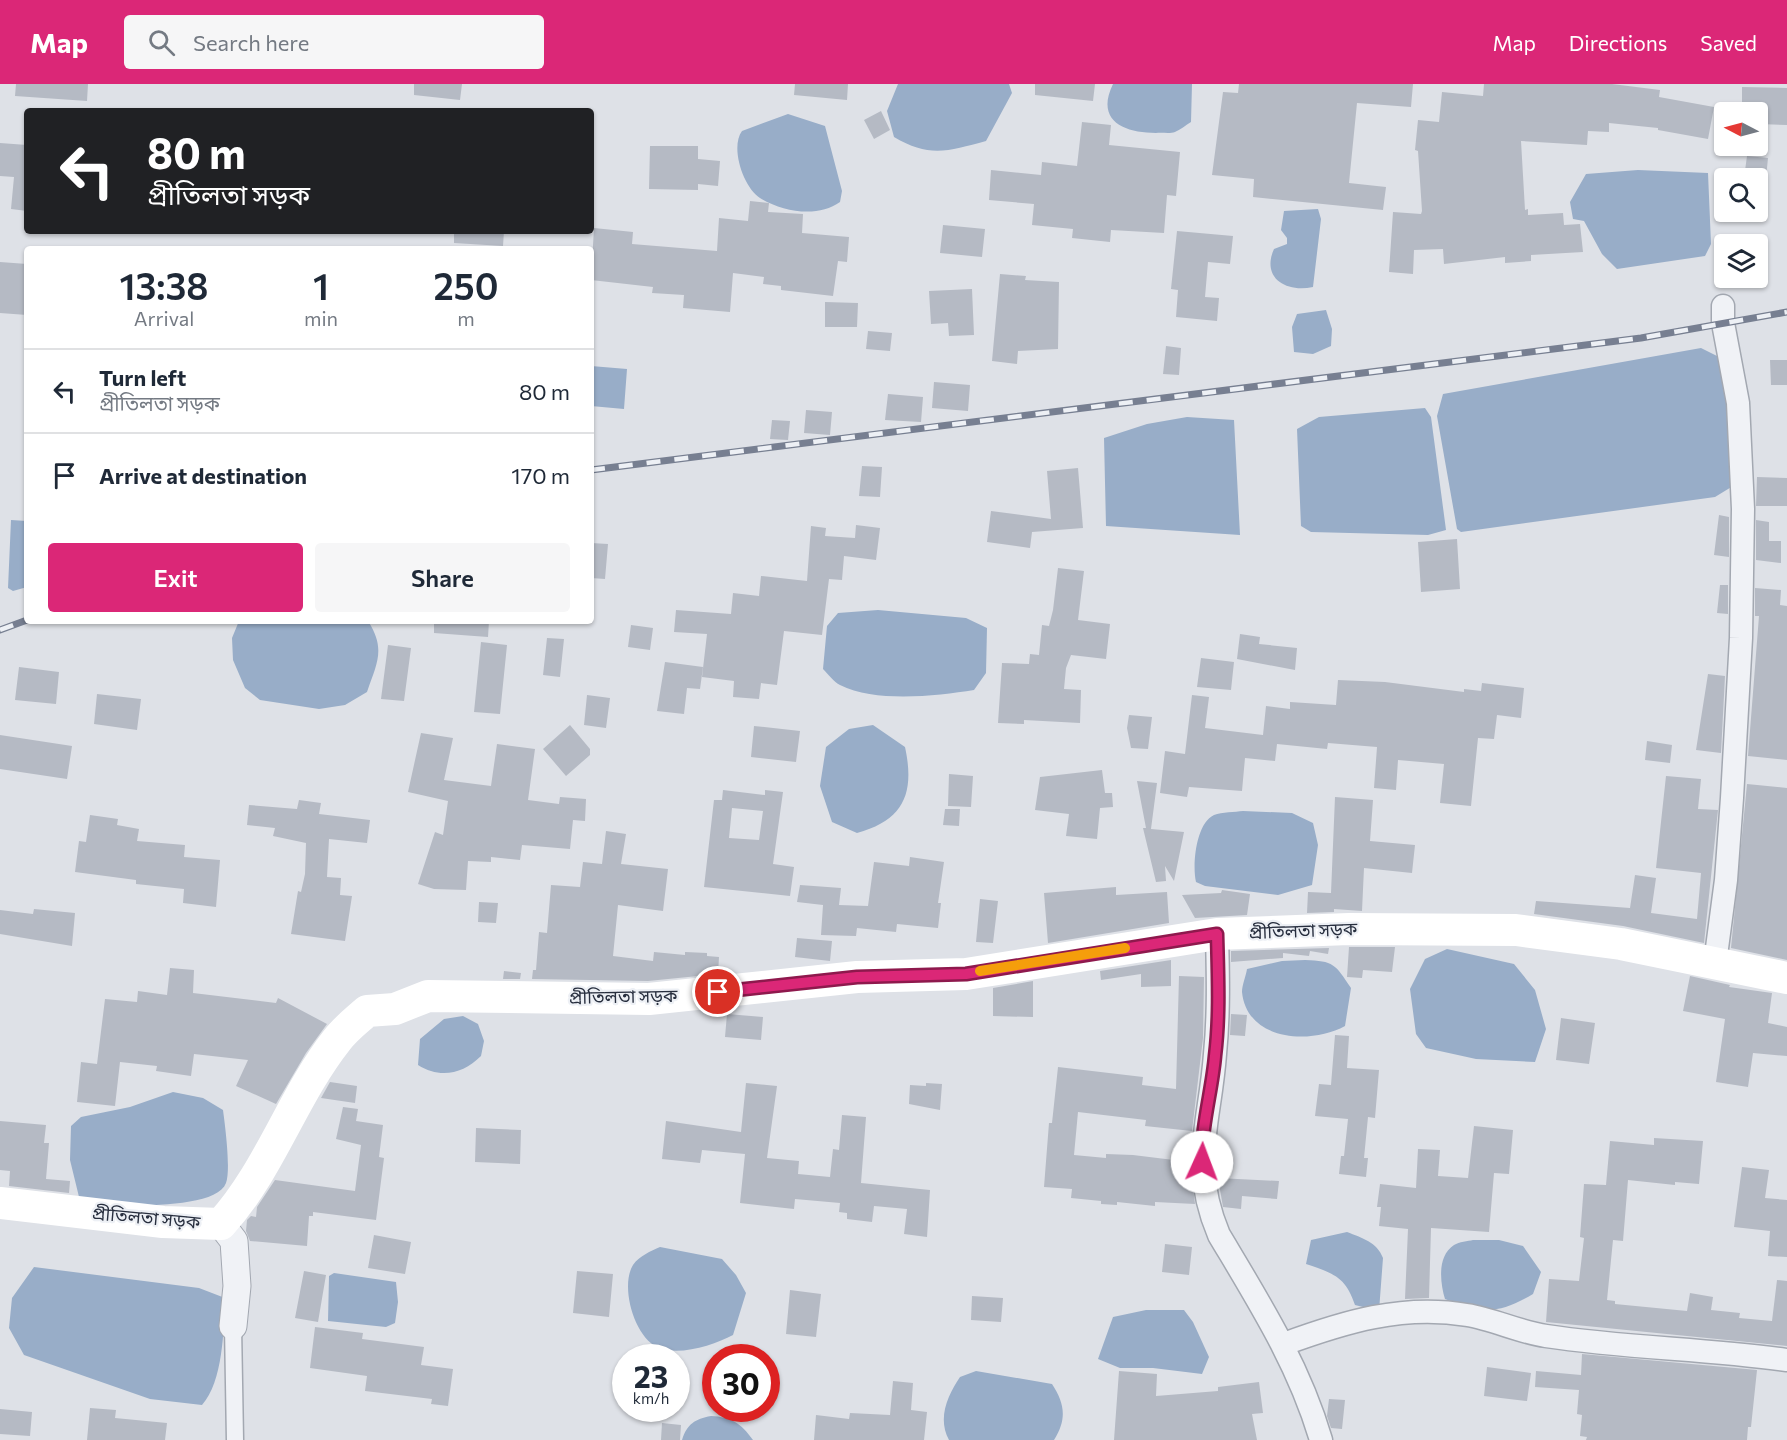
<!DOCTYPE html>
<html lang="en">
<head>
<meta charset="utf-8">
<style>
	body { margin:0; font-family:Commissioner,"Noto Sans Bengali",sans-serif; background:#f6f6f7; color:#1f2937; height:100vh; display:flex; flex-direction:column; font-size:22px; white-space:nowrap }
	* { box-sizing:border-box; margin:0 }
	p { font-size:20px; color:#747a83 }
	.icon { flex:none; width:33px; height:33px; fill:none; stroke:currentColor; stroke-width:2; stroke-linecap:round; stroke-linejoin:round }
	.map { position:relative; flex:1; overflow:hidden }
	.drawer { position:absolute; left:24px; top:162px; width:570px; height:378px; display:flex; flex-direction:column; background:#fff; border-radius:6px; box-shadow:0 2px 4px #0004 }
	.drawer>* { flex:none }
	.guide { position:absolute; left:24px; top:24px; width:570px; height:126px; border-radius:6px; box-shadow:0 2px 4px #0004; background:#202124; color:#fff; overflow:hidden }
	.needle { width:39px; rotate:276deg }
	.controls { position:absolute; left:1714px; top:18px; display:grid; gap:12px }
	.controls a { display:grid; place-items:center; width:54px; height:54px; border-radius:6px; background:#fff; box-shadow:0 2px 4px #0004; font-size:30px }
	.speed { position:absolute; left:612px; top:1260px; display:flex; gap:12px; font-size:30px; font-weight:700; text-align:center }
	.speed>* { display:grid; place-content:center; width:78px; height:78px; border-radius:50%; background:#fff; box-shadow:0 2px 4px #0004; line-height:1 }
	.speed small { font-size:15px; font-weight:400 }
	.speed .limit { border:9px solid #d22; background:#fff; color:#111 }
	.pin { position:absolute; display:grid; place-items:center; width:51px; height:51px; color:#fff; margin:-26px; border:3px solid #fff; border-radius:50%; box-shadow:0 2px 6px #0007 }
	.me { position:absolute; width:66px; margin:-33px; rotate:2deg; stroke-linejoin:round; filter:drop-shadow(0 0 4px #0008) }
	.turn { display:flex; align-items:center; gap:21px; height:126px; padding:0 24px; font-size:27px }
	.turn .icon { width:78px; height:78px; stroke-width:2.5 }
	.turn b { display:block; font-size:42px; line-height:51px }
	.eta { display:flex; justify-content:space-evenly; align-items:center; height:102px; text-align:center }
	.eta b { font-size:36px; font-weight:600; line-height:42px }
	.cta { display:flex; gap:12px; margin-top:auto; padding:12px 24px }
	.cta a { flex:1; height:69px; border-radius:6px; background:#db2777; color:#fff; font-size:24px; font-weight:600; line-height:69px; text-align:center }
	.cta a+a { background:#f6f6f7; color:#1f2937 }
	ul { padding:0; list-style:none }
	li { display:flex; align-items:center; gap:18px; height:84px; padding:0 24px; border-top:2px solid #e0e1e3 }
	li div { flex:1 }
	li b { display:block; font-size:22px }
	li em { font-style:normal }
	header { display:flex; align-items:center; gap:36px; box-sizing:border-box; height:84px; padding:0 30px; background:#db2777; color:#fff }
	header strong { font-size:28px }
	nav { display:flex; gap:33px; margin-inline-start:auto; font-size:21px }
	.search { width:420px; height:54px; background:#f6f6f7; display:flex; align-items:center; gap:15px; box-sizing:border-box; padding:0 21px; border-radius:6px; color:#747a83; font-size:22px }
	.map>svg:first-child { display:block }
	.water { fill:#98adc8 }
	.building { fill:#b5bac4; fill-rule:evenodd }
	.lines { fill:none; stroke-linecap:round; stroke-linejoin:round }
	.pedestrian-casing { stroke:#a3a8b1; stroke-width:19 }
	.minor-casing { stroke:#a3a8b1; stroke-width:25 }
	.tertiary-casing { stroke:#a3a8b1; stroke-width:29 }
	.pedestrian { stroke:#f0f2f6; stroke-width:16 }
	.minor { stroke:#f0f2f6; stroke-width:22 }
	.tertiary { stroke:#f0f2f6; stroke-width:27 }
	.secondary { stroke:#fff; stroke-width:32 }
	.rail-casing { stroke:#777f91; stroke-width:7 }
	.rail { stroke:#edf0f5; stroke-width:4.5; stroke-dasharray:14; stroke-linecap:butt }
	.route-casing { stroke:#8e194d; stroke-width:15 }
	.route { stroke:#db2777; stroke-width:10 }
	.slow { stroke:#f59e0b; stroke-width:10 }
	.labels { text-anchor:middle; stroke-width:4.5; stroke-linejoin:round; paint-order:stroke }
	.street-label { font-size:18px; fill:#272e3e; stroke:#edf0f5 }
</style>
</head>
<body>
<header>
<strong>Map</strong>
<div class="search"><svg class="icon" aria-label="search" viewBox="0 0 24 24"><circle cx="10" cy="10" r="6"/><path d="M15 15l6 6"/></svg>Search here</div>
<nav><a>Map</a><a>Directions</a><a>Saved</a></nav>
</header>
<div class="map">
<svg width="1787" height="1356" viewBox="0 0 1787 1356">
	<rect width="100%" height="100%" fill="#dee1e7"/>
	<!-- water -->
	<path class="water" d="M898 0H1009L1012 9 986 57C949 67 929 74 894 53L887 27Z
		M1113 0H1192L1191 38C1186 41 1180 46 1175 48 1169 50 1162 48 1156 49 1124 49 1095 37 1113 0Z
		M788 30 825 42 842 107 840 118C818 134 783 128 760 114 743 103 730 63 742 47Z
		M1638 86 1708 89 1711 160 1705 172 1617 185 1602 170 1584 137 1573 135 1570 118 1586 90Z
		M1318 125 1321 135 1313 203C1286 209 1261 194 1274 165L1287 160V154L1281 146 1284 127Z
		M1326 226 1332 245 1331 262 1313 270 1294 268 1292 243 1297 230Z
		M1701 264 1719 273 1731 325 1733 402 1715 413 1461 448 1457 445 1437 332 1443 310Z
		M591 282 627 285 624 325 591 322Z
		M1425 324 1431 333 1446 446 1428 451 1311 448 1301 442 1297 345 1319 333Z
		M1187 333 1234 336 1240 451 1106 442 1104 354 1147 340Z
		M11 436 27 437V503L13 507 8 504Z
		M878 526 966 534 987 544 986 589 974 606C936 612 876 619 840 601 834 598 828 590 823 585L827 542 838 529Z
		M239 537H368C386 565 377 579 367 608L345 621 319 625 260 616 245 604 233 576 232 554Z
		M873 641 905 663C915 709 904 736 857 749L832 738 820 702 826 663 849 645Z
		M1243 727 1292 729 1313 739 1318 761 1312 801 1278 811 1205 802 1196 798C1192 781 1196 739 1214 731 1222 728 1235 728 1243 727Z
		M1447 865 1514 880 1535 906 1546 945 1535 978 1476 975 1426 964 1416 950 1410 905 1425 875Z
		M1305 876C1334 877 1335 880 1351 904L1345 942C1310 961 1247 957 1242 908 1242 901 1246 892 1247 885L1282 877Z
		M463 932 478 940 484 957 481 972C463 990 440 995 418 981L420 955 444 935Z
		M173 1008 203 1014 223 1026C225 1041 231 1085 226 1099 216 1127 117 1121 90 1121L80 1117 70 1076 71 1042 81 1033 130 1023Z
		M1347 1148C1362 1154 1377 1158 1383 1174L1379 1227 1355 1221C1346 1193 1333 1189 1306 1180L1311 1156Z
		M1473 1156H1499L1523 1162 1541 1188 1533 1210C1497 1231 1483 1229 1445 1215 1440 1198 1437 1172 1454 1161 1459 1158 1468 1157 1473 1156Z
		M660 1163 722 1175 736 1191 746 1209 733 1251C714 1261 678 1273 657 1263 634 1252 620 1202 633 1181 639 1172 651 1167 660 1163Z
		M34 1183 199 1204 225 1214C224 1245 223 1298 202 1321L150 1315 24 1271 9 1244 12 1214Z
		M334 1189 396 1198 398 1218 395 1239 386 1243 328 1237 329 1192Z
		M1146 1226H1184L1193 1238 1209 1273 1202 1290 1153 1284H1120L1098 1275 1113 1233Z
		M976 1287 1052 1300C1065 1320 1067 1335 1054 1356H949C937 1334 948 1311 960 1293Z
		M711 1332C731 1333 741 1339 753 1356H682C687 1340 695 1335 711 1332Z"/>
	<!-- building -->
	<path class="building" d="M16 0H88L87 17 15 12Z
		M414 0H462L460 16 414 11Z
		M795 0H848L847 16 794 11Z
		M1035 0H1095L1093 17 1035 11Z
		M1239 0H1413L1411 23 1357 19 1349 99 1386 103 1383 126 1253 113 1254 95 1212 91 1223 8 1238 9Z
		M1484 0H1612L1660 6 1659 13 1714 23 1708 55 1658 46V44L1609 39V48L1588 47 1587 61 1521 57 1525 126 1528 125V131L1563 129 1564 141 1580 140 1583 168 1531 171V177L1505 179V173L1444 180 1443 165 1414 166 1413 190 1389 188 1393 128 1421 130 1422 127 1418 67 1415 66 1418 36 1439 38 1442 8 1483 12Z
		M1742 3 1787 4V41L1758 40V28H1742Z
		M881 27 890 46 874 55 864 36Z
		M1082 38 1111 41 1109 61 1180 68 1176 112 1167 111 1164 149 1111 146 1110 158 1072 154 1073 145 1032 141 1034 120 989 116 991 86 1041 91 1042 78 1077 82Z
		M0 59 27 61V127L11 125 14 93 0 92Z
		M650 62H698V75L720 77 718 102 698 100V106L649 105Z
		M1747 72 1768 74 1766 94H1744Z
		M750 117 769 119 768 128 803 130 802 149 849 153 847 178 838 177 833 212 781 206V202L763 200 764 193 733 189 730 228 683 224 684 211 652 209 653 203 591 196 594 144 633 148 632 160 717 167 719 134 748 137Z
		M943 141 985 145 982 173 940 169Z
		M454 147H504L503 162 454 159Z
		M1177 147 1233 152 1230 180 1208 178 1205 213 1219 214 1217 237 1176 233 1178 206 1171 205Z
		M0 178 27 180V231L0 229Z
		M1000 190 1026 192 1025 196 1059 198 1058 265 1018 267 1017 280 992 277Z
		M972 205 974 251 949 252 948 239 931 240 929 207Z
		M825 218 858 219 857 243H825Z
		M868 247 892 249 890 267 866 265Z
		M1166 262 1181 264 1179 291 1163 290Z
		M1770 276H1787V301H1771Z
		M934 298 970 301 968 327 932 324Z
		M888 310 923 313 921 338 885 336Z
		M806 326 832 328 830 351 804 349Z
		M772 336 790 337 788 356 770 355Z
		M862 382 882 383 880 413 859 412Z
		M1078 384 1083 444 1032 448 1030 464 987 458 991 427 1051 435 1047 387Z
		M1757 393 1787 394V422H1756Z
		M1719 431 1729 433V473L1714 471Z
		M1756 436 1769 438V457H1781V479L1756 476Z
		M856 441 880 444 876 476 844 472 842 496 829 495 822 551 784 547 777 601 761 599 759 615 733 613 734 597 702 593 707 550 674 548 676 526 731 530 733 509 759 512 761 492 807 497 811 442 826 444 825 452 855 454Z
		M1457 455 1460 505 1421 508 1418 458Z
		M591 459 608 460 605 495 591 494Z
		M1058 484 1084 487 1078 536 1110 540 1106 575 1071 571 1066 584 1064 605 1081 606 1080 639 1024 636V640L998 639 1002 579 1029 580 1030 570 1039 571 1042 541 1049 542 1053 526Z
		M1720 501H1728V530L1717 529Z
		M1755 504 1781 506 1780 521 1787 522V676L1748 672 1759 532H1755Z
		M434 537H489L488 553 434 549Z
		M631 541 653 544 650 566 628 563Z
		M1240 550 1260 553 1259 560 1297 564 1295 586 1237 575Z
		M547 554 564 555 560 593 543 591Z
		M481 558 507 561 500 630 474 628Z
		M388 561 411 564 404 617 381 615Z
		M1201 574 1234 578 1231 606 1197 603Z
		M665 578 703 583 700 605 687 604 684 630 657 627Z
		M19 583 59 588 56 620 15 616Z
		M1708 590 1725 592 1721 669 1696 666Z
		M1338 596 1385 598 1464 608V605L1481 607 1482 599 1524 604 1521 634 1497 631 1494 655 1478 654 1471 722 1440 719 1444 680 1398 676 1396 706 1374 704 1377 663 1328 659 1327 665 1277 660 1275 677 1245 674 1242 707 1189 703 1187 713 1160 709 1165 667 1185 670 1192 611 1209 613 1205 644 1263 651 1266 622 1290 625V618L1336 621Z
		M97 610 141 615 137 646 94 640Z
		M587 611 610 614 606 644 584 641Z
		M1129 631 1152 633 1148 665 1131 664 1127 644Z
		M570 641 590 665V671L566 692 543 665Z
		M754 642 800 647 796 678 751 673Z
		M421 649 453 654 444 696 491 702 497 660 535 665 528 716 559 720 560 713 586 715 585 737 573 736 570 765 522 761 520 776 491 773V778L468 777 466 806 434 805 418 800 435 748 443 751 448 717 408 708Z
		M0 651 72 662 67 695 0 685Z
		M1647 657 1672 661 1670 679 1645 676Z
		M1102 686 1105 709H1112L1113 723 1100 724 1097 755 1066 752 1069 730 1035 726 1040 693Z
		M949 690 973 692 971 723 948 722Z
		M1666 692 1701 695 1698 725 1718 726 1704 859 1623 842 1534 830 1536 817 1630 824 1635 791 1656 794 1651 829 1697 835 1701 789 1656 784Z
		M1137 697 1157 699 1151 745 1184 748 1174 797 1165 782 1166 797 1156 798 1143 744H1146Z
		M1747 700 1787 704V876L1731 864Z
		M723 706 765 711V706L783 708 773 780 794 783 790 812 704 803 714 716H722ZM732 724 763 727 759 756 729 754Z
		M1335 713 1373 716 1370 757 1415 761 1412 789 1364 784 1362 827 1334 825V828L1307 829 1308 808 1331 809Z
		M299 716 321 719 319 730 370 736 367 759 329 755 327 793 341 794 340 811 352 812 345 857 291 850 298 807 301 808 305 790 306 759 273 752 275 744 247 741 249 721 297 725Z
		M945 725H960L959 742 943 741Z
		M90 731 118 735 117 741 139 745 137 757 185 761 184 773 220 776 216 823 183 819 184 805 136 800V796L75 788 79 757 86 758Z
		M606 747 626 750 621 780 668 785 663 827 618 821 613 872 653 877 654 868 685 871V868L707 869V872L719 873 718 890 648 897 532 895 533 886H536L539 848 547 849 551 801 580 803 583 778 602 780Z
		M910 773 944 778 938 819H941L938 844 897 840 896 848 857 844 856 852 821 851 823 821 797 818 800 801 841 804 839 821 868 822 874 778 909 782Z
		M1116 803V811L1167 808 1169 839 1048 859 1044 809Z
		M1222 806 1250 810 1247 831 1195 834 1182 811 1221 809Z
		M980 815 998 817 993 859 976 858Z
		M479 818 498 819 496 839 478 838Z
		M34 825 75 829 72 862 0 850V826L33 830Z
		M797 854 832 857 830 877 795 873Z
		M1349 863H1395L1392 888 1363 886 1362 894 1347 893Z
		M1329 864 1328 870 1310 867 1309 872 1283 869V874L1231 878V867Z
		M1171 876V902L1141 903V890L1101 896 1100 887Z
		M170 884 194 886 193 909 276 919 278 914 327 940 306 969 276 1020 236 1002 248 976 194 970 191 992 156 987 157 982 120 978 115 1022 77 1018 81 978 97 980 105 915 137 918 138 907 167 911Z
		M504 887 521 889 520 895H503Z
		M1179 892 1204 893 1203 954 1192 1047 1145 1042 1146 1036 1078 1028 1074 1071 1106 1074V1070L1133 1071 1190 1078 1195 1120 1155 1118V1122L1117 1118V1121L1101 1120V1117L1071 1114 1072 1105 1044 1103 1049 1039H1052L1058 983 1143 993 1142 1001 1176 1005Z
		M1690 892 1730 901 1729 903 1772 909 1768 939 1787 943V972L1753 969 1748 1003 1716 998 1725 935 1683 927Z
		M1033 897V933L993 932V904Z
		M727 930 763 933 761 956 725 953Z
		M1231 930 1247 931 1245 952 1230 951Z
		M1561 934 1595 939 1589 980 1556 976Z
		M1335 951 1349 952 1347 984 1379 986 1375 1034 1368 1033 1364 1074H1368L1366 1093 1339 1090 1341 1072H1344L1348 1035 1315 1032 1319 1000 1331 1001Z
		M330 998 357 1002 355 1019 321 1014Z
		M746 999 777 1002 767 1074 799 1077 798 1090 830 1093 833 1065 839 1066 842 1031 866 1033 861 1099 930 1106 927 1153 904 1150 907 1125 874 1122 872 1138 847 1135V1129L839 1128 840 1119 795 1115 794 1125 740 1119 745 1070 702 1066 700 1079 662 1075 666 1037 741 1048Z
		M926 999 942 1000 940 1026 909 1020 910 1001 926 1002Z
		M343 1023 358 1025 356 1037 383 1041 379 1073 384 1074 376 1136 313 1128V1132H309L307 1162 250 1157 246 1147 247 1136 251 1132 256 1133 257 1123 275 1096 355 1107 361 1061 336 1055Z
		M0 1037 46 1041 44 1059H49L46 1095 70 1097 69 1109 9 1102 10 1087 0 1086Z
		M1474 1042 1513 1046 1509 1090 1494 1089 1489 1148 1431 1144 1429 1214 1405 1215 1408 1145 1379 1142 1381 1123H1377L1380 1100 1416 1104 1418 1065 1440 1066 1438 1092 1468 1094Z
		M476 1044 521 1046 520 1080 475 1078Z
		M1654 1054 1703 1057 1699 1100 1675 1098V1101L1628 1096 1623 1157 1613 1156 1607 1216 1615 1217V1220L1687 1227 1690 1209 1713 1213 1711 1226 1740 1229 1739 1234 1772 1237 1777 1196 1787 1197V1262L1546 1238 1549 1195 1579 1197 1584 1154 1580 1153 1584 1100 1606 1101 1610 1057 1654 1061Z
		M1742 1083 1769 1086 1765 1114 1787 1116V1173L1768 1172 1770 1147 1734 1143Z
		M1218 1094 1279 1097 1277 1115 1242 1112 1241 1125 1223 1123Z
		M374 1151 411 1158 405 1190 368 1184Z
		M1165 1160 1192 1163 1189 1191 1162 1188Z
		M304 1187 326 1191 318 1238 295 1234Z
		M577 1187 613 1190 609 1233 573 1229Z
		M790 1206 821 1210 816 1253 786 1250Z
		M972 1212 1003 1214 1001 1238 971 1236Z
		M315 1243 363 1249 362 1255 424 1263 421 1281 453 1285 448 1322 431 1320 432 1315 365 1307 367 1292 310 1284Z
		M1582 1270 1757 1286 1751 1343H1748L1747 1356H1586L1587 1353 1580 1352 1582 1331 1577 1330 1579 1306 1535 1303 1536 1287 1581 1291Z
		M1487 1283 1531 1289 1527 1317 1484 1312Z
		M1119 1287 1157 1290 1156 1312 1218 1307V1303L1259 1298 1263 1329 1252 1330 1257 1356H1114Z
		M893 1297 913 1299 911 1326 927 1328 924 1356H814L816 1331 849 1335 850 1329 890 1331Z
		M1329 1315 1345 1316 1342 1345 1331 1344 1327 1332Z
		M90 1324 116 1326 115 1334 167 1339 165 1356H87Z
		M0 1325 32 1328 30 1352 0 1350Z
		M662 1339 681 1341 680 1356H661Z"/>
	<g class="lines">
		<defs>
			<path id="pedestrian" d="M233 1242 235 1356"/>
			<path id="minor" d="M1217 850C1218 890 1219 930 1215 970 1210 1040 1189 1080 1219 1151 1259 1218 1299 1281 1321 1356
				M1715 879 1726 796 1732 714 1741 554 1743 425 1738 319 1723 239V222
				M1284 1260C1344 1238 1402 1220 1467 1231 1493 1235 1519 1248 1546 1252 1626 1264 1707 1265 1787 1276"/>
			<path id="tertiary" d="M221 1140 234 1157 237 1202 233 1242"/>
		</defs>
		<!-- pedestrian casing -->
		<use href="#pedestrian" class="pedestrian-casing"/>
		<!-- minor casing -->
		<use href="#minor" class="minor-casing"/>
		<!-- tertiary casing -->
		<use href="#tertiary" class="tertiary-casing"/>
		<!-- pedestrian -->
		<use href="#pedestrian" class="pedestrian"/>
		<!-- minor -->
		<use href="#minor" class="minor"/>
		<!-- tertiary -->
		<use href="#tertiary" class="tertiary"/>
		<!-- secondary -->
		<path class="secondary" d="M0 1119 163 1138 221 1140C270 1086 292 1013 337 956 345 945 357 936 367 927L395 925 428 912 649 915 857 893 966 890 1217 850 1349 845 1516 846 1621 860 1787 894"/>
		<defs>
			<path id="rail" d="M591 386 1641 254 1787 228
				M0 546 27 536"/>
		</defs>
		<!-- rail casing -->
		<use href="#rail" class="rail-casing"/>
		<!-- rail -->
		<use href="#rail" class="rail"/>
	</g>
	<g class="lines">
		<defs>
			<path id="route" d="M718 908 857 893 966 890 1217 850C1218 891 1220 931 1215 972 1212 1007 1201 1042 1202 1078"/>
		</defs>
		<!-- route casing -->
		<use href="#route" class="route-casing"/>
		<!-- route -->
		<use href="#route" class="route"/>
		<!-- slow -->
		<path class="slow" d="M980 887 1125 864"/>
	</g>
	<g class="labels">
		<!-- street labels -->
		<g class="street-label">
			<text transform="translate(1303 847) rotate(-2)" y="6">প্রীতিলতা সড়ক</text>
			<text transform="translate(623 913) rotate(-1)" y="6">প্রীতিলতা সড়ক</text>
			<text transform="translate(146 1134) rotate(5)" y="6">প্রীতিলতা সড়ক</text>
		</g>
	</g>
</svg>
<div class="controls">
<a><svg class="needle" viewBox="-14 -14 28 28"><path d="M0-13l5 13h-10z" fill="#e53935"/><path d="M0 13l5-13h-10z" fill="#747a83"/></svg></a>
<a><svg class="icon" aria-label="search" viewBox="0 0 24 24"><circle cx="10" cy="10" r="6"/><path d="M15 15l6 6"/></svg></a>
<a><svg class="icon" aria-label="layers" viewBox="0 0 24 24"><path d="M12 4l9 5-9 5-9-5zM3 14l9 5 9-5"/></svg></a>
</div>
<div class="speed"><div>23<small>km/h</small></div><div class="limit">30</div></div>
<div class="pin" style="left:718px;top:908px;background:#d93025"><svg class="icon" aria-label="arrive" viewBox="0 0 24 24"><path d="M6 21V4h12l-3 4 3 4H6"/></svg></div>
<svg class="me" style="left:1202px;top:1078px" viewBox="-20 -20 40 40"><circle r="19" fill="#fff"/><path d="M0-13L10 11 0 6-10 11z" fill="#db2777"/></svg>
<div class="guide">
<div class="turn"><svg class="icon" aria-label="left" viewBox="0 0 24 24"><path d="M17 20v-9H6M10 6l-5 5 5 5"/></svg><div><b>80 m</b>প্রীতিলতা সড়ক</div></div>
</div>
<section class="drawer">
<div class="eta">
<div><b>13:38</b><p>Arrival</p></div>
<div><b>1</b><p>min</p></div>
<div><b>250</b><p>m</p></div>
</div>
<ul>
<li><svg class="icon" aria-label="left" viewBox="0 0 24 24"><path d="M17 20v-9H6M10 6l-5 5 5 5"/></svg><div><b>Turn left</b><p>প্রীতিলতা সড়ক</p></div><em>80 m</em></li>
<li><svg class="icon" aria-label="arrive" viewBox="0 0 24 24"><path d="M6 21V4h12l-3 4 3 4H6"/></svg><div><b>Arrive at destination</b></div><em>170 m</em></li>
</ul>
<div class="cta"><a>Exit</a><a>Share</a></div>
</section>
</div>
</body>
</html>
